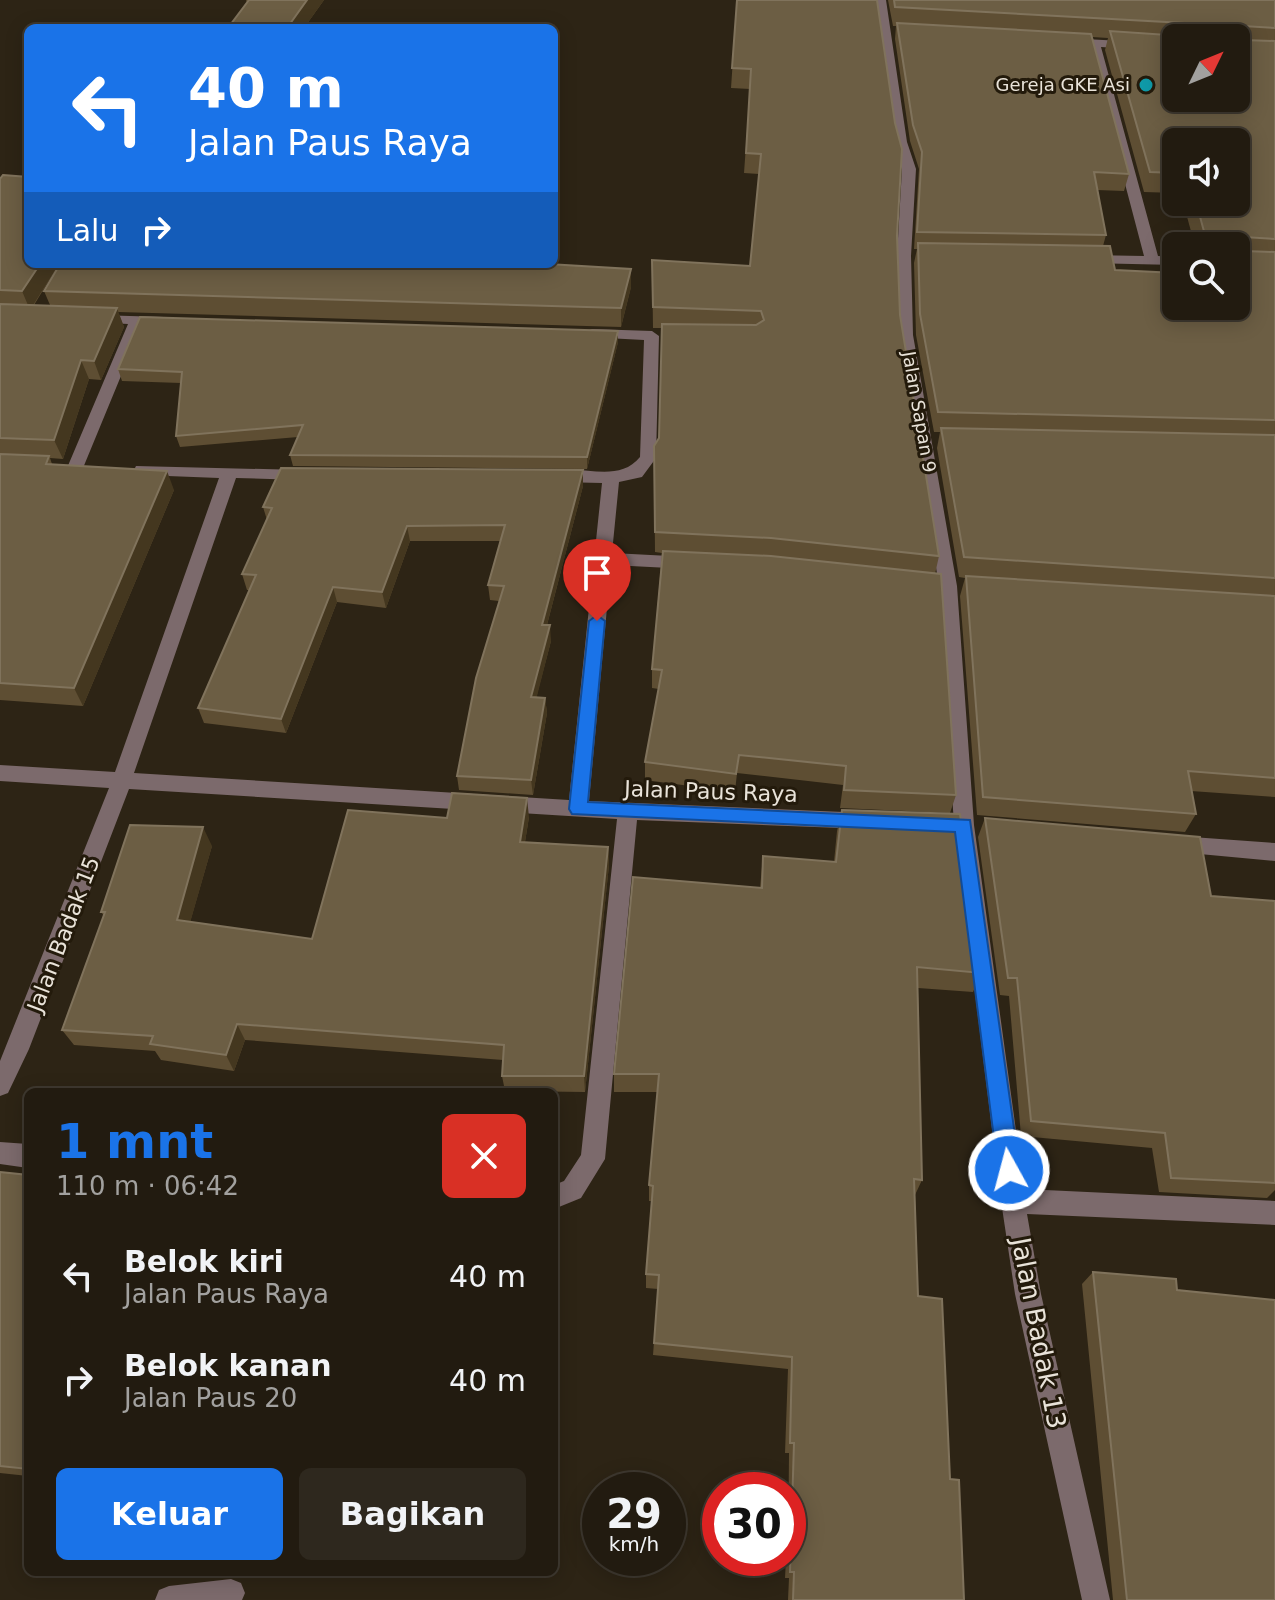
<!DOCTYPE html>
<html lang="id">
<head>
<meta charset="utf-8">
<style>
	body { margin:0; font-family:"DejaVu Sans",sans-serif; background:#2e281e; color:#f1f3f6; height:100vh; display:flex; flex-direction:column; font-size:30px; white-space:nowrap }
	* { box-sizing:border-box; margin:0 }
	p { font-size:26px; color:#a2a19f }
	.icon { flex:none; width:44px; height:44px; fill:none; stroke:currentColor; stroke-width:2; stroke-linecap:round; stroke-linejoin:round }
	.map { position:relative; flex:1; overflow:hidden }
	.details { position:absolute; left:24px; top:1088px; width:534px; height:488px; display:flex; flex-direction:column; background:#221b10; border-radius:12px; box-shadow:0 4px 20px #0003,0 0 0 2px #3f3930 }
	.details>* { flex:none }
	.guide { position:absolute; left:24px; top:24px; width:534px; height:244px; border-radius:12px; box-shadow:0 4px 20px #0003,0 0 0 2px #3f3930; background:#1a73e8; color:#fff; overflow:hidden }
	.needle { width:52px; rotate:47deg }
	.fabs { position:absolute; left:1162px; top:24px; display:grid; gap:16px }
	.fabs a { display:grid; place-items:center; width:88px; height:88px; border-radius:12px; background:#221b10; box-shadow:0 4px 20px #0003,0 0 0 2px #3f3930; font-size:40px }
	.speed { position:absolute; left:582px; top:1472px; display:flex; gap:16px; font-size:40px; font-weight:700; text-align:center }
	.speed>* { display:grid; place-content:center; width:104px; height:104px; border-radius:50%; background:#221b10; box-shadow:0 4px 20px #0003,0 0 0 2px #3f3930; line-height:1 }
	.speed small { font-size:20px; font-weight:400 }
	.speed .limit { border:12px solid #d22; background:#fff; color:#111 }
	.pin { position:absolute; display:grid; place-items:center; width:68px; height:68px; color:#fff; margin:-82px -34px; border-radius:50% 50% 50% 0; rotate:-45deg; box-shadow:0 0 8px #0007 }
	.pin .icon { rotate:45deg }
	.me { position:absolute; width:88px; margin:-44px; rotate:353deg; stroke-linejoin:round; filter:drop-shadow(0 0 6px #0008) }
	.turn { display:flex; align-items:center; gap:28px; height:168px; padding:0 32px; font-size:36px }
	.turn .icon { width:104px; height:104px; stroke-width:2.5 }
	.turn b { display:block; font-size:56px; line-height:68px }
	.then { display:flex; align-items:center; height:76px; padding:0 32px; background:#0003; gap:16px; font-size:30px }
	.round { display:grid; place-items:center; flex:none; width:84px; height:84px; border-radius:12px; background:#2e281e }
	.overview { display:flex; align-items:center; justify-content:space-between; height:136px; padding:0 32px }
	h1 { font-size:48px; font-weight:700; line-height:60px; color:#1a73e8 }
	.button { display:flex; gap:16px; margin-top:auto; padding:16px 32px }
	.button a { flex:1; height:92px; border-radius:12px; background:#1a73e8; color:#fff; font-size:32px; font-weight:700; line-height:92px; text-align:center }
	.button a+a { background:#2e281e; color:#f1f3f6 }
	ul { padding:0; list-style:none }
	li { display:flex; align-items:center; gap:24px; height:104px; padding:0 32px }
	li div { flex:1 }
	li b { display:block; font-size:30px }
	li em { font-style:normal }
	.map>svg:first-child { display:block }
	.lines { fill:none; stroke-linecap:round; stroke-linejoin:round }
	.minor { fill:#7c6a6c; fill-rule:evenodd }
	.wall { fill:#5e4e33; fill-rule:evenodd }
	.shaded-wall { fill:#44371f }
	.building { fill:#6c5e44; stroke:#80735c; stroke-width:2; fill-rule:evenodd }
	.route { fill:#1a73e8; stroke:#114b97; stroke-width:2 }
	.culture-dot { fill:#0f9aa8; stroke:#231a0b; stroke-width:3 }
	.labels { text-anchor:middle; stroke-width:6; stroke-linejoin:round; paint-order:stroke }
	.far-poi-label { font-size:18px; fill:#e9e3d9; stroke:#231a0b; text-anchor:end }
	.far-street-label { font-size:18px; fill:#e9e3d9; stroke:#231a0b }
	.street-label { font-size:22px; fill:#e9e3d9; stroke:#231a0b }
	.near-street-label { font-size:26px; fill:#e9e3d9; stroke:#231a0b }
</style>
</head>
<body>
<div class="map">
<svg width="1275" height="1600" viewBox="0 0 1275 1600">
	<rect width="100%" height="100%" fill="#2d2415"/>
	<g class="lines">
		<!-- minor -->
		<path class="minor" d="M874 0H886L907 142 916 169 911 256 913 335 957 586 974 825 1024 1189 1275 1201V1225L1027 1214 1041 1294 1110 1600H1082L1015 1294 1001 1201 954 825 939 586 899 335 897 256 902 169 895 142Z
			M1067 38 1176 44V52L1101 47 1158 256 1176 257V265L1088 263 1081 259 1088 255 1144 256 1089 47 1063 44V40Z
			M96 315 164 317 171 321 164 325H142L83 468 75 473 67 468 128 324 91 322 89 319Z
			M592 329 652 331 659 336 656 458 642 477 619 482 612 553 689 557 698 563 689 569 611 565 589 801 867 813 874 815 877 821 874 827 867 829 637 820 605 1159 581 1198 554 1209V1185L564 1181 581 1155 617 819 129 789 29 1049 8 1093 0 1096V1061L109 788 0 781V765L115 772 219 478 142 475 136 474 134 470 136 466 302 470 310 475 302 480 236 478 134 773 569 800 602 483 558 482 550 477C569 457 615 488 640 457L644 340 587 337V331Z
			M1178 836 1275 843V861L1178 852 1171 850 1168 844 1171 838Z
			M0 1142 28 1144V1168L0 1164Z
			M231 1579 241 1583 245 1593 242 1600H155L159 1590 169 1586Z"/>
	</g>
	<!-- wall -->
	<path class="wall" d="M246 0H324L304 28H232L231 24 247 3Z
		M737 0 897 236 900 315 939 556 935 574 956 795 950 813 840 808 843 785 737 773 735 792 645 780V762L659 689 652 688V669L662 553 655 552 654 446 659 438 662 328H653L652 260 750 266 759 174 744 173 750 89 731 88Z
		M888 0H1275V797L1191 791 1196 814 1185 832 977 815 960 596 965 578 959 577 937 448 940 432H934L916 335 914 263 917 249H914L919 169 910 141 895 39 896 26H893ZM1092 37 1108 38 1105 50 1144 192 1176 193V142L1236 202H1183L1195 246H1236V306L1115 270 1103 246 1106 235 1097 190 1124 191 1129 174Z
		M0 179 28 264H59L34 305H50L44 291 631 287 621 327 118 312 124 327 101 380 89 379 63 459 50 458 52 464 174 490 83 706 0 700Z
		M618 342 587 469 293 466 290 455 298 437 180 447 176 436 181 383 122 381 118 369Z
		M583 486 547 625 551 641 536 698H545L547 713 533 795 459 790 457 776 499 601 490 600 488 585 500 541H410L386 608 337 602 286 733 204 723 198 708 250 590H247L242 574 267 520 263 507Z
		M842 810 981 973 973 992 918 988 922 1180 915 1195 918 1296 950 1479 964 1600H788L789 1578H785L786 1558H788L789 1453H785L788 1369 653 1355 658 1289 646 1288V1274L652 1201H649V1185L658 1092H614V1074L760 888 763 856 834 862 837 831Z
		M529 817 525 842 608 847 609 865 585 1092 505 1091 502 1076 503 1060 245 1040 234 1071 161 1060 155 1051 74 1045 62 1030 104 916 101 912 212 846 190 922 312 939 447 818Z
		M985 818 1211 896 1275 901V1190L1267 1198 1159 1192 1152 1148 1021 1136 1009 996 1000 995 978 837Z
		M0 1172 28 1175V1476L0 1473Z
		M1093 1272 1177 1290 1275 1600H1113L1082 1284Z"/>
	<!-- shaded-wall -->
	<path class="shaded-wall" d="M307 0H324L304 28H287Z
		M40 264H59L30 310 22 291Z
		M631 269V287L621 327V308Z
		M117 308 124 327 101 380 94 361Z
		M618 331V342L587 469V457Z
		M81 360 89 379 63 459 54 440Z
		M583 470V486L543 640 542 625Z
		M167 471 174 490 83 706 74 688Z
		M407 526 410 541 386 608 382 592Z
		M333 587 337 602 286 733 281 719Z
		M550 625 551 641 533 712 531 697Z
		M545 698 547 713 533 795 531 780Z
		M527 798 529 817 522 860 520 842Z
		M203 827 212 846 186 937 177 920Z
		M608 847 609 865 585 1092 584 1076Z
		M237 1024 245 1040 234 1071 226 1055Z"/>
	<!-- building -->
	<path class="building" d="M249 0H307L287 28 231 24Z
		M737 0H877L895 123 902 149 897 236 900 315 939 556 771 538 655 532 654 446 659 438 662 324 756 325 764 320 761 311 653 307 652 260 750 266 761 154 746 153 751 69 732 68Z
		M894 0H1275V28L1243 26 1240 37 1243 40 1275 41V239L1244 237 1241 248 1244 251 1275 252V420L938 412 920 314 918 243 1110 246 1115 270 1176 273V306H1236V246H1208L1196 202H1236V142H1176V173L1150 172 1110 31 1182 36 1185 33 1184 23 895 7ZM1176 38H1236V98H1176Z
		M897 23 1091 34 1129 174 1094 172 1106 235 917 232 922 152 913 125Z
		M3 175 28 177V264H40L22 291 0 290V179Z
		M60 264H548L631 269 621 308 44 291Z
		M0 304 117 308 94 361 81 360 54 440 0 438Z
		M140 317 618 331 587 457 290 455 303 425 176 436 182 372 118 369Z
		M941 428 1275 435V578L964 557Z
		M0 454 49 456 46 464 167 471 74 688 0 683Z
		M281 468 583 470 542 625H550L531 697 545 698 531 780 457 776 476 678 504 586 488 585 505 525 407 526 382 592 333 587 281 719 198 708 256 575 242 574 272 508 263 507Z
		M663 551 771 556 941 574 956 795 844 790 846 766 739 755 736 774 645 762 662 670 652 669Z
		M966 576 1275 596V778L1188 771 1196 814 983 797Z
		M452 793 527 798 520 842 608 847 584 1076H502L504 1045 237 1024 226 1055 150 1044 153 1036 62 1030 105 912H101L130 825 203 827 177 920 312 939 348 810 447 818Z
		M842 810 960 814 981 973 917 967 922 1180 914 1179 918 1296 942 1299 950 1479 959 1480 964 1600H793L794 1572H790L794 1443H790L792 1357 654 1343 659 1275 646 1274 653 1186 649 1185 659 1074H614L633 877 762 888 763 856 836 862Z
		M985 818 1200 837 1211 896 1275 901V1183L1171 1178 1165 1133 1031 1121 1017 978H1008Z
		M0 1172 28 1175V1469L0 1466Z
		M1093 1272 1176 1279 1177 1290 1275 1300V1600H1127Z"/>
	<!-- route -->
	<path class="route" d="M597 615 605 621 588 802 970 820 1020 1170 1017 1177 1009 1180 1001 1177 998 1170 955 832 572 814 569 809 589 621Z"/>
	<!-- markers -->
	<circle class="culture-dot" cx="1146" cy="85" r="8"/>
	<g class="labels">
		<!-- far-poi labels -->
		<g class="far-poi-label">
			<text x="1130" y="91">Gereja GKE Asi</text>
		</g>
		<!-- far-street labels -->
		<g class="far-street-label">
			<text transform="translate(919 412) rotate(80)" y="6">Jalan Sapan 9</text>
		</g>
		<!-- street labels -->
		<g class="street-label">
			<text transform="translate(711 791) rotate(2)" y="8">Jalan Paus Raya</text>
			<text transform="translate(63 934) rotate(-69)" y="8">Jalan Badak 15</text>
		</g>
		<!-- near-street labels -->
		<g class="near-street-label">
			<text transform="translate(1039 1333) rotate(79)" y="9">Jalan Badak 13</text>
		</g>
	</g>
</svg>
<div class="fabs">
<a><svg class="needle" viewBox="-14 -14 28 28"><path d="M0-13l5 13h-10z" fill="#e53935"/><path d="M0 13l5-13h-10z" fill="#a2a19f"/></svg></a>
<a><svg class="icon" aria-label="sound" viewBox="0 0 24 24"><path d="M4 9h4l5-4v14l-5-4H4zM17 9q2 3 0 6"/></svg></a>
<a><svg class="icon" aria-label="search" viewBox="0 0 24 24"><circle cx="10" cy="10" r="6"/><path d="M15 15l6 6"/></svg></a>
</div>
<div class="speed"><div>29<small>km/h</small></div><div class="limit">30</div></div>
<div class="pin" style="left:597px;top:621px;background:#d93025"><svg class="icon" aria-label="arrive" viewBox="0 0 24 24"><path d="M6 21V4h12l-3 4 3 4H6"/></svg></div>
<svg class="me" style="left:1009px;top:1170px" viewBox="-20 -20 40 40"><circle r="17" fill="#1a73e8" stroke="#fff" stroke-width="3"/><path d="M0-11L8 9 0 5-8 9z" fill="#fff"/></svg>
<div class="guide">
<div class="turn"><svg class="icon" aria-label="left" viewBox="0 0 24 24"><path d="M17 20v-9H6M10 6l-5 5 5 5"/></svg><div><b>40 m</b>Jalan Paus Raya</div></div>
<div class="then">Lalu<svg class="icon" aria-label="right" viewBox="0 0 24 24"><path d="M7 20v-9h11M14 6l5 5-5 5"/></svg></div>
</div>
<section class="details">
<div class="overview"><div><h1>1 mnt</h1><p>110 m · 06:42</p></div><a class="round" style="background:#d93025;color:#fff"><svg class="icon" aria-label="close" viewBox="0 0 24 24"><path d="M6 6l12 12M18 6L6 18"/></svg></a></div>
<ul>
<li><svg class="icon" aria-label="left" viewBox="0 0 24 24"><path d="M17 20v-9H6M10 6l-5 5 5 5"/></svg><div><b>Belok kiri</b><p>Jalan Paus Raya</p></div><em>40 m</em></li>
<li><svg class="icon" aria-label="right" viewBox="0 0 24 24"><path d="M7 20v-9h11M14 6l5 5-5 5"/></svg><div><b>Belok kanan</b><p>Jalan Paus 20</p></div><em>40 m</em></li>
</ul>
<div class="button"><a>Keluar</a><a>Bagikan</a></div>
</section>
</div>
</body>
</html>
